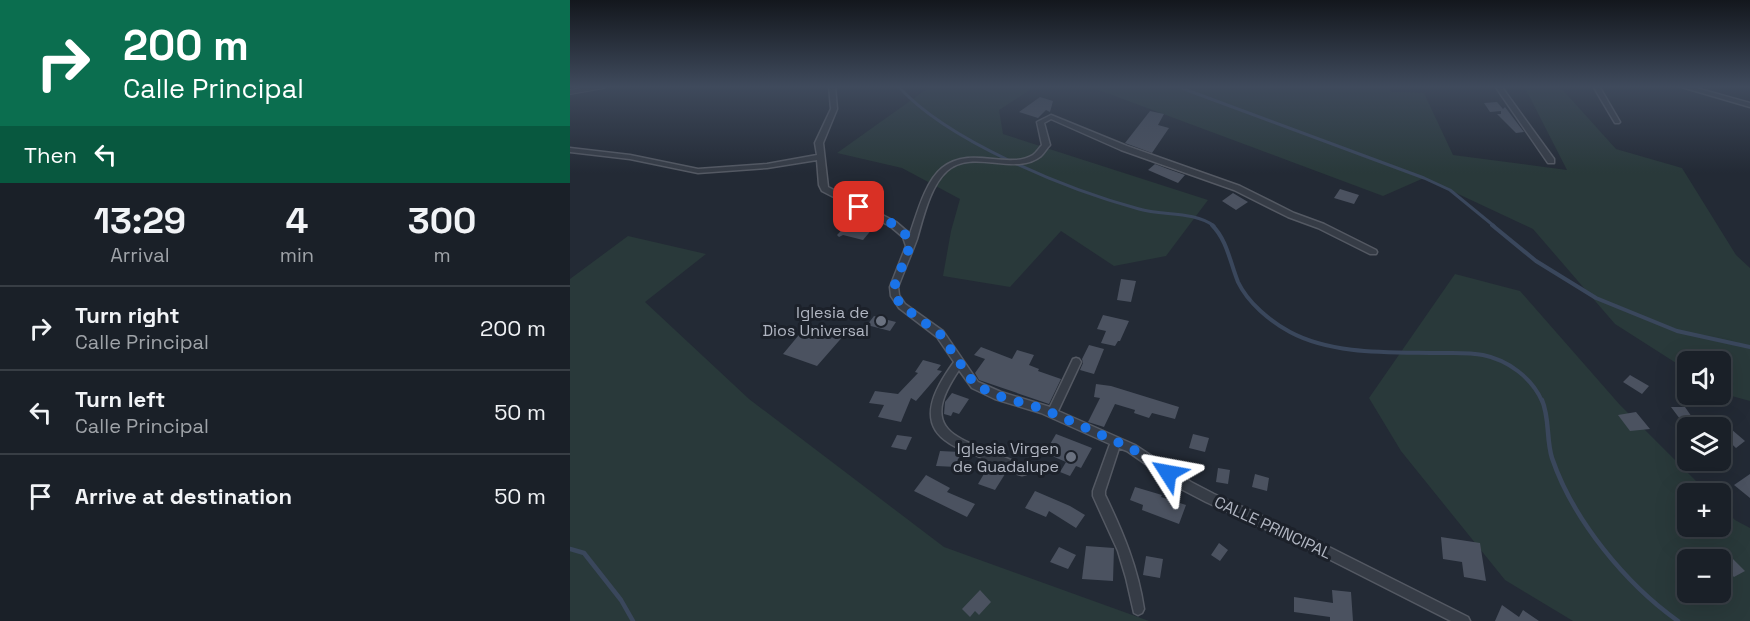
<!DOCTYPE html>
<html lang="en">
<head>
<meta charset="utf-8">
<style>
	body { margin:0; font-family:"Space Grotesk",sans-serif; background:#272d34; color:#f1f3f6; height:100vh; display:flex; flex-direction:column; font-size:22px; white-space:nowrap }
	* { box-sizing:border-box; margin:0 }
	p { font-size:20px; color:#9fa3a8 }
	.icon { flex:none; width:33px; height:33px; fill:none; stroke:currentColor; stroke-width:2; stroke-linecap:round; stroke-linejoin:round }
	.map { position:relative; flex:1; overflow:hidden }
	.sheet { display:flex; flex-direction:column; background:#1a2028; width:570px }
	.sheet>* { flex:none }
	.guide { background:#0b6e4f; color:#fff; overflow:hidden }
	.tools { position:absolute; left:1107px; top:351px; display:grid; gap:12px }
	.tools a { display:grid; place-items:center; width:54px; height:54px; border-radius:9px; background:#1a2028; box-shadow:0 6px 24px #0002,0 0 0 2px #383e45; font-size:30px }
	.pin { position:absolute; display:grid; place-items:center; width:51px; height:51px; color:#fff; margin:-26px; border-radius:12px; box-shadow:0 3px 9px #0006 }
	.me { position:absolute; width:66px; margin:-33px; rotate:304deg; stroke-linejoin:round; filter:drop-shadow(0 0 4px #0008) }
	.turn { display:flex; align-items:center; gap:21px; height:126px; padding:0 24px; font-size:27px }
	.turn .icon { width:78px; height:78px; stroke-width:2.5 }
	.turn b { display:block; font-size:42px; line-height:51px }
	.then { display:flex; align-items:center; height:57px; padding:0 24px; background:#0003; gap:12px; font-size:22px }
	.eta { display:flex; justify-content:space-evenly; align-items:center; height:102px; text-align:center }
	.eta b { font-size:36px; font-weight:600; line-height:42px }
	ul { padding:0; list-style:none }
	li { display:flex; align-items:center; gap:18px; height:84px; padding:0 24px; border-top:2px solid #383e45 }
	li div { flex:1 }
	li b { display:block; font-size:22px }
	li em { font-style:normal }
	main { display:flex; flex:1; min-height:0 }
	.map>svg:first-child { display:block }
	.green { fill:#29393a; fill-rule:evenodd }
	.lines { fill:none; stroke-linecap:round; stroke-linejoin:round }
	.stream-far2 { stroke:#3a475c; stroke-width:3 }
	.stream-far1 { stroke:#3a475c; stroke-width:4 }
	.stream { stroke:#3a475c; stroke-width:4.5 }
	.building { fill:#4b5260 }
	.service-casing { stroke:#545963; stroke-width:6 }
	.minor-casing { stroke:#545963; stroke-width:3 }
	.service { stroke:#363c46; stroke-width:4 }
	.minor { fill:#363c46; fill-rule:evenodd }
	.route { stroke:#1a73e8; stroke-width:10; stroke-dasharray:0 18 }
	.worship-dot { fill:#6b7280; stroke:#1c212a; stroke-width:2 }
	.labels { text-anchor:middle; stroke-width:6; stroke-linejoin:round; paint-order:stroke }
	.poi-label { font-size:16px; fill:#b1b6c2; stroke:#1c212a; text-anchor:end }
	.street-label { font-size:16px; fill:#b1b6c2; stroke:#1c212a }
</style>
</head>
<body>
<main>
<section class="sheet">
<div class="guide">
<div class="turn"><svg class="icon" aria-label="right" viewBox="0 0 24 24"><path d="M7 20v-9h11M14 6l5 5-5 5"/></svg><div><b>200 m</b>Calle Principal</div></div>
<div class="then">Then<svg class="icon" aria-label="left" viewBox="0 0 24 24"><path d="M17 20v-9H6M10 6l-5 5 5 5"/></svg></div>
</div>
<div class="eta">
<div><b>13:29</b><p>Arrival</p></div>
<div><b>4</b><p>min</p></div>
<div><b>300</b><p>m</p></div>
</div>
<ul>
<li><svg class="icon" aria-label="right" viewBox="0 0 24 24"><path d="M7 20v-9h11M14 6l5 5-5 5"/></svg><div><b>Turn right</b><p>Calle Principal</p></div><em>200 m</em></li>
<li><svg class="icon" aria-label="left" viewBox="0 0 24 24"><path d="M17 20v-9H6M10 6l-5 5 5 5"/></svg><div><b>Turn left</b><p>Calle Principal</p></div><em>50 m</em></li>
<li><svg class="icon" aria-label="arrive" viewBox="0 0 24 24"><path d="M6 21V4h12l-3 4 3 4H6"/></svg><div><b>Arrive at destination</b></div><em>50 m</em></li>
</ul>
</section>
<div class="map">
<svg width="1180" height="621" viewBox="0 0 1180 621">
	<rect width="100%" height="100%" fill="#232a35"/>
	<!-- green -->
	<path class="green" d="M361 86H466L429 110 433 134 638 200 596 256 544 266 491 231 440 287 373 276 381 231 390 199 332 168 267 153Z
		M518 86H819L821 92 854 93 883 155 997 170 954 86 991 88 1046 149 1112 168 1166 255 1180 268V401L1158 395 1151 391 1150 362H1118L1117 370 1045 324 963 229 854 178 813 196Z
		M58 236 136 254 75 302 179 399 374 547 579 621H0V279Z
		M885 274 950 291 1050 405 1138 493 1118 494V526H1150L1151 506 1165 520 1180 528V621H1003L935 580 831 451 799 398ZM1118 560H1150V592H1118Z"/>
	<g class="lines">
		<!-- stream-far2 -->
		<path class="stream-far2" d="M328 86C377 141 498 190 569 209 593 216 624 211 644 226
			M606 86 854 178 880 190 924 226"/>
		<!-- stream-far1 -->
		<path class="stream-far1" d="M642 225C657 240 660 262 668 282 678 303 700 321 720 332 763 355 820 352 868 353 882 353 899 352 913 355 938 360 962 378 972 401
			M922 225 966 261 1026 298 1107 331 1180 347"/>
		<!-- stream -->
		<path class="stream" d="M972 400C980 419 976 439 982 458 1003 520 1056 584 1108 621
			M0 549 14 553 51 600 63 621"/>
	</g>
	<!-- building -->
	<path class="building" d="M470 97 483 101 480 112 476 110 468 118 449 112Z
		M927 102 933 109 935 107 954 132 946 133 927 114H931V111L920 112 914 103Z
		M580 111 594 114 588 125 599 128 582 153 555 143Z
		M585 164 598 169 615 175 608 183 578 170Z
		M770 189 789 195 784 204 764 198Z
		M663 193 678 202 666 210 652 201Z
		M286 211 299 218 288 225 303 228 293 240 273 235 269 237 267 235 282 219 277 217Z
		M551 279 566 281 561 302 547 300Z
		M533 315 559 321 550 341H548L545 346 531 343 536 331 527 329Z
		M304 316 310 318 326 322 320 331 297 325Z
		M238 324 275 334 247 366 213 354Z
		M519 345 534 349 524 374 510 370 513 363 512 359Z
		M411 347 442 359 447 350 464 355 459 365 469 369 468 371 491 379 479 404 409 380 405 373 415 359 404 355Z
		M353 360 371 365 367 370 372 371 346 401 341 398 331 422 308 417 314 405 299 403 305 391 328 394 348 373 345 372Z
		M1060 375 1079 386 1072 394 1053 382Z
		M526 384 541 386 609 407 605 419 582 413 579 418 564 413 565 410 545 404 534 427 518 422 530 398 524 397Z
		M382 393 399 399 389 414 383 412 381 416 374 414 375 402Z
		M1101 407H1115L1124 420 1110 419Z
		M1066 412 1080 429 1060 431 1048 415Z
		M1161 429 1175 441 1166 448 1151 434Z
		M486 434 522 448 511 468 506 466 500 476 490 472 496 462 475 453Z
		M623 434 639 438 635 452 619 448Z
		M327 435 342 437 336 450 321 447Z
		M370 451 390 452 387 467 366 466Z
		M418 467 435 474 425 490 408 484Z
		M648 468 660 470 658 484 646 482Z
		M685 474 699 478 697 491 682 487Z
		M1180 474V498L1164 485Z
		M356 475 380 488 377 492 405 504 397 517 344 491Z
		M565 487 592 495 591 497 616 505 609 524 572 510 573 505 560 500Z
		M465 491 500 506 515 515 506 528 479 511 476 517 455 508Z
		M871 537 910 543 916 581 894 577 892 562 873 559Z
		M649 543 658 550 650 561 641 555Z
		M516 546 544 548 543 581 512 579Z
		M489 547 506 555 498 569 480 562Z
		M576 556 593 559 590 578 573 575Z
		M1163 559 1175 571 1164 577 1152 565Z
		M410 590 421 602 409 615 405 611 400 617 392 609Z
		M762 590 781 592 783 621H760V617L724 612V597L763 603Z
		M932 605 949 617 953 610 969 621H925Z"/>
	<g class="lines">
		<defs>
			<path id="service" d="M0 92 34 86"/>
			<path id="minor" d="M259 86H265L267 109 253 143 258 187 326 222 340 234C347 214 355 182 372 168 401 145 437 170 463 155 467 152 469 148 472 145L467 122 481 115 557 146 670 186 724 213 754 224 806 250 807 252 806 254H800L748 228 718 217 664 190 551 150 481 119 474 123 480 145C477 148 474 153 471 156 445 177 403 148 377 171 360 186 353 219 347 239 341 255 334 271 328 287L329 295 335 304 373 331 408 382 431 392 480 407 503 359 506 358 509 359 511 362 488 411 565 445 621 482 644 494 743 539 898 617 900 621H881L735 547 636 502 613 490 557 451 549 448 535 491V495C553 532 568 568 574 609L572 613 568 615 564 613 556 578 548 551 523 496V491L540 444 471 413 425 399 402 388 389 370C375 391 358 420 388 437 394 441 402 444 409 447 425 453 440 460 456 466L457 470 456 474 452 475 448 474C432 467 416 460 401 453 394 450 386 448 379 443 345 422 366 387 384 362L367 337 329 308 321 296 320 287 336 246 333 237 320 226 252 191 249 185 247 160 197 168 128 173 60 159 0 152V148L60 155 128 169 197 164 247 155 245 143 261 109Z
				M925 86H931L984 159V163H978Z
				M1023 86H1029L1050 122 1049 123H1045Z
				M1108 86H1119L1180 103V107Z"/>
		</defs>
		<!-- service casing -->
		<use href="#service" class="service-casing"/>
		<!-- minor casing -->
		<use href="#minor" class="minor-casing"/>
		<!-- service -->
		<use href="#service" class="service"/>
		<!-- minor -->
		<use href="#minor" class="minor"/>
	</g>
	<!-- sky -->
	<linearGradient id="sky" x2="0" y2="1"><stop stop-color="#13171d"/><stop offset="0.5" stop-color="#3f4a5c"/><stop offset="1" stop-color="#3f4a5c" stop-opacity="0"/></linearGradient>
	<rect width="1180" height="173" fill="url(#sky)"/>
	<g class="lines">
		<!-- route -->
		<path class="route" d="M289 207 323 224 337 236 340 246 324 287 325 296 332 306 370 334 405 385 429 396 473 409 561 448 598 473"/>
	</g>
	<!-- markers -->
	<g class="worship-dot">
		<circle cx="311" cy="321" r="6"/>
		<circle cx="501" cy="457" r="6"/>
	</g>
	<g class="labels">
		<!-- poi labels -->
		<g class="poi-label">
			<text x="299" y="318">Iglesia de<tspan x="299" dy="18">Dios Universal</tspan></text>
			<text x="489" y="454">Iglesia Virgen<tspan x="489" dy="18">de Guadalupe</tspan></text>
		</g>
		<!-- street labels -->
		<g class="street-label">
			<text transform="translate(703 527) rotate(25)" y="6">CALLE PRINCIPAL</text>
		</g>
	</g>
</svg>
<div class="tools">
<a><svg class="icon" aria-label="sound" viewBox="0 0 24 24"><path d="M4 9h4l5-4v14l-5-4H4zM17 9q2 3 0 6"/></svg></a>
<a><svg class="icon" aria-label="layers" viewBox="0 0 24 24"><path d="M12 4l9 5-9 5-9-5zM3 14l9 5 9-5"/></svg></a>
<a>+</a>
<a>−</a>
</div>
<div class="pin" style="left:289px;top:207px;background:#d93025"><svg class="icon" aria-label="arrive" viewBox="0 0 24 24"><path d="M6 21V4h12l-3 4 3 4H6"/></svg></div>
<svg class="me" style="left:598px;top:473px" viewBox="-20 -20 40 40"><path d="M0-17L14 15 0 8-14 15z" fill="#1a73e8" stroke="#fff" stroke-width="4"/></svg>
</div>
</main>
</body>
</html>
